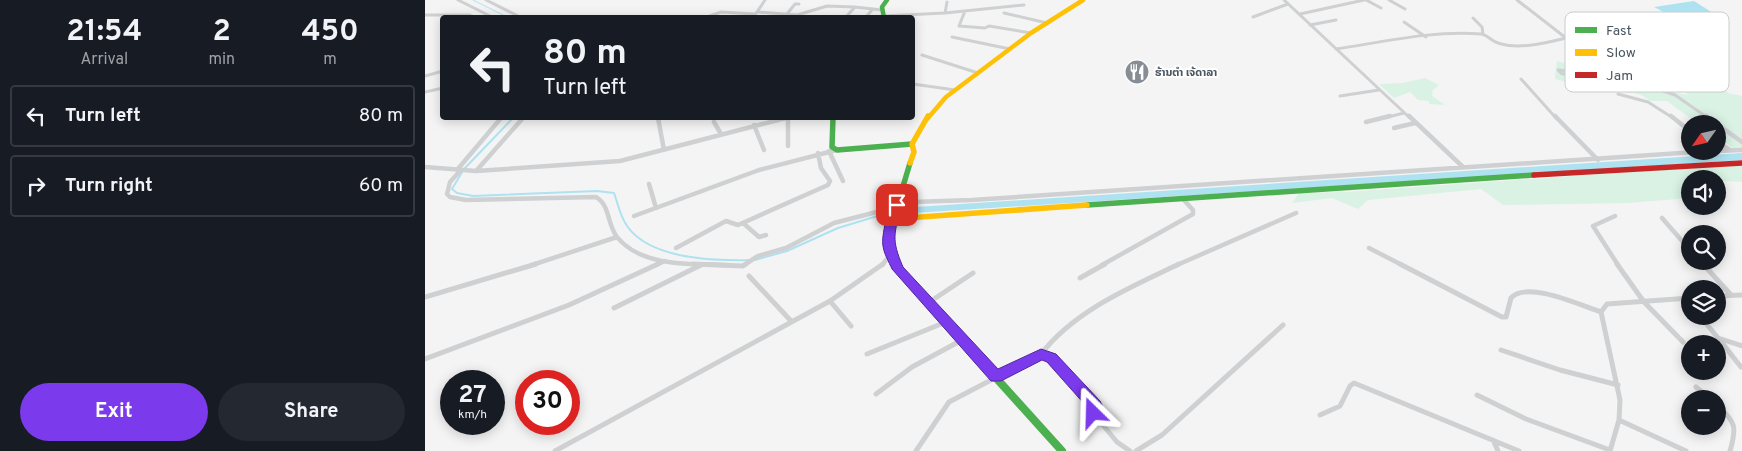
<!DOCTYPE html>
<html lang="en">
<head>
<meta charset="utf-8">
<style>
	body { margin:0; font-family:Overpass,"Noto Sans Lao",sans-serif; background:#242831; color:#f1f3f6; height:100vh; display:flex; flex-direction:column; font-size:19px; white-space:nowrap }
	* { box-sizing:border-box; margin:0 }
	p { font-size:16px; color:#9ea1a6 }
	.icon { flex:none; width:28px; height:28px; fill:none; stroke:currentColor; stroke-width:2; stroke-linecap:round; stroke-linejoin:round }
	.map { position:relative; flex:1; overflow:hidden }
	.side { display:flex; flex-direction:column; background:#171b24; width:425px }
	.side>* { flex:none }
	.top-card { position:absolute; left:15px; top:15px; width:475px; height:105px; border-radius:5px; box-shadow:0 2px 12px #0003; background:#171b24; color:#f1f3f6; overflow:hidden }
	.needle { width:32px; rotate:236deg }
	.buttons { position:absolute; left:1256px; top:115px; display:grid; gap:10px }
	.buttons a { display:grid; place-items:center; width:45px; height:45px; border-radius:50%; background:#171b24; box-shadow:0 2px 12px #0003; font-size:25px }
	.speed { position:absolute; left:15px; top:370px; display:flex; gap:10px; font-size:25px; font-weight:700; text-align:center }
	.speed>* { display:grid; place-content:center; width:65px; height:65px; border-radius:50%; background:#171b24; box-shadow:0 2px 12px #0003; line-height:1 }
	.speed small { font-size:12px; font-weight:400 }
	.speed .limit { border:8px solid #d22; background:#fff; color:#111 }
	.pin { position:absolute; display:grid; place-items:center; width:42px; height:42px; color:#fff; margin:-21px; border-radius:10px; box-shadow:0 2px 8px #0006 }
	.me { position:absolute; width:55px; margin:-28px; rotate:338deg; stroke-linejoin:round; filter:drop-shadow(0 0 4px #0008) }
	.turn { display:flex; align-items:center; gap:18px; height:105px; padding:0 20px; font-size:22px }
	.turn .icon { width:65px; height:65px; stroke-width:2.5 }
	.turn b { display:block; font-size:35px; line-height:42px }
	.eta { display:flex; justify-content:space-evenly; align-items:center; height:85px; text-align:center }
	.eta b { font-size:30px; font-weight:700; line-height:35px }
	.button { display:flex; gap:10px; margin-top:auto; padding:10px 20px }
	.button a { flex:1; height:58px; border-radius:30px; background:#7c3aed; color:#fff; font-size:20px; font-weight:700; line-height:58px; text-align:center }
	.button a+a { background:#242831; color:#f1f3f6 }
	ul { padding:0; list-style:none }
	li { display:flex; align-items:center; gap:15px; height:62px; margin:0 10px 8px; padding:0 10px; border:2px solid #363941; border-radius:5px }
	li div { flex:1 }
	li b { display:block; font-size:19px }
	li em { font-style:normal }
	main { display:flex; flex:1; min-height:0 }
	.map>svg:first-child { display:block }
	.green { fill:#d9f2e3 }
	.water { fill:#aee2f0 }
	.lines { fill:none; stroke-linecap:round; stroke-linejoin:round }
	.stream-far1 { stroke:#aee2f0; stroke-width:1 }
	.stream { stroke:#aee2f0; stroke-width:2 }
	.street-far2 { stroke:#ced0d2; stroke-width:3 }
	.street-far1 { stroke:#ced0d2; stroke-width:4.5 }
	.street { stroke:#ced0d2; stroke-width:5 }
	.fast-far2 { stroke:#4caf50; stroke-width:4.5 }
	.fast-far1 { stroke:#4caf50; stroke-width:5.5 }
	.fast { stroke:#4caf50; stroke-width:8 }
	.slow-far1 { stroke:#ffc107; stroke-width:4.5 }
	.slow { stroke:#ffc107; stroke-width:5.5 }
	.jam { stroke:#c62828; stroke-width:5.5 }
	.route { fill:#7c3aed; stroke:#51269a }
	.labels { text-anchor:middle; stroke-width:4; stroke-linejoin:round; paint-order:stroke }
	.far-poi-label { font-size:11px; font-weight:bold; fill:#4a5661; stroke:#fff; text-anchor:start }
	.key { fill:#fff; stroke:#c9ccd0; stroke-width:1 }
	.key-label { font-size:14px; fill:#4a5661 }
</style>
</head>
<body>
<main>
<section class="side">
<div class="eta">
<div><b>21:54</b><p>Arrival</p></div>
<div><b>2</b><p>min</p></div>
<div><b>450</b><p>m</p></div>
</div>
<ul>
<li><svg class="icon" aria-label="left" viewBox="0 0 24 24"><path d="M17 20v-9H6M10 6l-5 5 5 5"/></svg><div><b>Turn left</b></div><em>80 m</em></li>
<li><svg class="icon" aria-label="right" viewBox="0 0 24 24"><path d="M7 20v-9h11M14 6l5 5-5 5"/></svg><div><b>Turn right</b></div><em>60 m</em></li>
</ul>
<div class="button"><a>Exit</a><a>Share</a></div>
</section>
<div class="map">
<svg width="1317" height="451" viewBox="0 0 1317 451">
	<rect width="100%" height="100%" fill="#f4f4f4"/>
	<!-- green -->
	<path class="green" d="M1132 61 1168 71 1232 79 1240 91 1263 95 1253 83 1264 85 1266 84 1255 72 1257 70 1293 76 1303 93 1317 96V150L1312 151 1293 137 1292 124H1273L1242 101H1225C1212 89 1197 93 1180 90 1164 88 1147 83 1130 79Z
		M1000 78 1014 85 1008 90 1007 96 1020 105 1004 104V101L993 100 985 92 969 98 954 84 977 83Z
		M1317 164V182L1265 179V198L1203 203 1078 205 1056 189 943 200 933 209 907 198 867 203 874 193 920 192Z"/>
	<!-- water -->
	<path class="water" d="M1269 1 1288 13 1250 18 1229 7Z
		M1317 153V160L473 214 475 208Z"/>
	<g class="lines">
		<!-- stream-far1 -->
		<path class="stream-far1" d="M48 0 84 18"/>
		<!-- stream -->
		<path class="stream" d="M88 118 39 169 27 189 32 193 48 196 172 191 189 193C193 204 195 216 202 226 225 259 288 261 325 260
			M330 260 362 251 413 228 459 214"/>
		<!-- street-far2 -->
		<path class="street-far2" d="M33 0 69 18
			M61 0 97 18
			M859 0 985 118
			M941 0 956 8
			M964 0 980 9
			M540 11 534 26 560 28 564 26 606 33
			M333 12 372 15 402 6 430 7
			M520 13 522 2
			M579 13 622 23
			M362 14 370 4H374
			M875 14 939 0
			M0 15H45L51 18
			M459 16 520 13 599 5
			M828 17 863 4
			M279 18 296 12 330 14
			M328 18 340 0
			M420 18 430 7 457 10
			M440 18 447 10
			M1048 18 1057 27 1058 34
			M979 22 1001 37
			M885 25 911 20
			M527 37 585 49
			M911 49C958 42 1009 30 1056 34 1063 35 1066 41 1073 43 1093 50 1121 43 1141 38L1092 0
			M497 55 553 73
			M1149 73 1137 74 1133 70H1135L1229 88 1250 95 1283 118
			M0 76 18 71
			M1096 79 1131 118
			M488 84 530 90
			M0 92 18 88
			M1193 94 1223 102 1248 118
			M915 96 954 90
			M959 118 979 113"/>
		<!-- street-far1 -->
		<path class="street-far1" d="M984 116 1038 167
			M1130 116 1173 160
			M1246 116 1265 131
			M1281 116 1292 124
			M233 118 239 150
			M363 118V146
			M289 122 296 134
			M941 122 965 116
			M1292 124 1317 142
			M329 125 339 150
			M969 128 990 123
			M1292 142 1305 150
			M404 151 418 181
			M1292 151 1317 150
			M0 167 51 171 195 161 361 118
			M32 170 76 118
			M35 171 25 182 22 194 25 197 41 200 171 197C185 205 182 224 192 237 216 267 266 264 301 265
			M51 171 98 118
			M224 184 231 208
			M472 205 488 202 547 200 1286 151
			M209 216 334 170 412 150
			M1190 216 1168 226 1193 265
			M1237 218 1265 250
			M318 223 334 237 341 235
			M251 248 301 221 313 225 403 185 405 181 396 168 393 153
			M944 248 977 265
			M1275 261 1279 265
			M107 265 192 237
			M231 265 240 261
			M319 265 333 256 361 248 409 223 471 207
			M457 265 466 254
			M677 265 768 214V210L758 199
			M752 265 871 213"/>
		<!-- street -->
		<path class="street" d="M268 264 318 266 321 264
			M975 264 1077 317H1081L1086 298C1102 280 1157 306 1176 312
			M1192 264 1219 302 1258 342
			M1278 264 1306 295
			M324 276 367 322
			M655 278 680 264
			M1292 296 1317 295
			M0 297 111 264
			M405 301 426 326
			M503 303 548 273
			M189 308 276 265
			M1275 316 1293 338 1317 346
			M1294 339 1316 367
			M1076 350 1135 370 1193 385
			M442 354 521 322
			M616 354C650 310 706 287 754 264
			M0 359 144 305 233 264
			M1271 387 1285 399
			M451 394 487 367 537 340
			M1052 395 1101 419 1185 450
			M1292 405C1311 422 1312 427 1305 451
			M895 415 915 406 925 386 929 383 1094 451
			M1194 420 1261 451
			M1068 440 1073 451
			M130 451 405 301 458 264
			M491 451 524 402 616 354C639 365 654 385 670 405L668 413 692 442 705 451
			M711 451 737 435 858 325
			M1185 451 1194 420 1195 400 1176 312 1182 304 1265 298"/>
		<!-- fast-far2 -->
		<path class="fast-far2" d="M459 18 457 7 462 0"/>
		<!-- fast-far1 -->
		<path class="fast-far1" d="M408 118 407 147 412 150 487 144
			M662 205 1109 175
			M472 265 464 246V233L485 163"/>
		<!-- fast -->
		<path class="fast" d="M471 264 473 269 637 451"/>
		<!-- slow-far1 -->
		<path class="slow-far1" d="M503 118 521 97 606 33 658 0"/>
		<!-- slow -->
		<path class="slow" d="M485 163 489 152 487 144 503 116
			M468 219 662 205"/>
		<!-- jam -->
		<path class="jam" d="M1109 175 1317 163"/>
	</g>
	<!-- route -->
	<path class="route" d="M472 202 477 205C469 234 466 239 478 267L573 369 616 349 631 354 675 401 677 405 673 418 668 420 663 418 660 413 662 407 622 362 617 360 576 381H566L467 269C464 262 459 254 458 246 456 237 463 204 472 202Z"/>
	<!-- icons -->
	<defs>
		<symbol id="restaurant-disc" viewBox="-11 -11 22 22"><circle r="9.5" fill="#868d94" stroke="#fff"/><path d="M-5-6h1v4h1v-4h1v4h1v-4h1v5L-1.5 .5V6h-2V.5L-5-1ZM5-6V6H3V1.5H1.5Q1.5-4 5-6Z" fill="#fff"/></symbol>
	</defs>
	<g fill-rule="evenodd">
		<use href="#restaurant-disc" x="698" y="58" width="28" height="28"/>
	</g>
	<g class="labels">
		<!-- far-poi labels -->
		<g class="far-poi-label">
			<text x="730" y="76">ຮ້ານຕຳ ເຈ້ດາລາ</text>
		</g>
	</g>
	<!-- legend -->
	<rect x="1140" y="12" width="164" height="80" rx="8" class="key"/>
	<rect x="1150" y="27" width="22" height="6" fill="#4caf50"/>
	<rect x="1150" y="49" width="22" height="7" fill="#ffc107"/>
	<rect x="1150" y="72" width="22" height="6" fill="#c62828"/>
	<g class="key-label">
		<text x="1181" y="35">Fast</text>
		<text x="1181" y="57">Slow</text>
		<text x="1181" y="80">Jam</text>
	</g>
</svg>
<div class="buttons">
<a><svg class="needle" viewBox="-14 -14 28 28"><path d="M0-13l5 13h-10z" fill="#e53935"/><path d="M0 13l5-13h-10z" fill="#9ea1a6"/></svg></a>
<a><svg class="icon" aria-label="sound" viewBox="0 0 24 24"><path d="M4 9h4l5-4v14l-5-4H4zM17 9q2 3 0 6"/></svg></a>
<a><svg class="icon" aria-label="search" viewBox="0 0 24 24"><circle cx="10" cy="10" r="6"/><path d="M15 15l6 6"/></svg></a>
<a><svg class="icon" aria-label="layers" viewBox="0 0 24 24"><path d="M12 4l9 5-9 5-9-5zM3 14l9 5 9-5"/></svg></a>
<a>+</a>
<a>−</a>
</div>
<div class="speed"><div>27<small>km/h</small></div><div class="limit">30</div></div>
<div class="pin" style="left:472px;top:205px;background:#d93025"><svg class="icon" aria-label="arrive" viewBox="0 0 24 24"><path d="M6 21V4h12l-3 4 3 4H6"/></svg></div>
<svg class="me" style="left:668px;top:413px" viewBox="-20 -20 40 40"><path d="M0-17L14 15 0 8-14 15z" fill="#7c3aed" stroke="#fff" stroke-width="4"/></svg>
<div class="top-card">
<div class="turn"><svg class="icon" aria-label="left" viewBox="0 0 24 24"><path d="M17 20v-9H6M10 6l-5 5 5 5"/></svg><div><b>80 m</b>Turn left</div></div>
</div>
</div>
</main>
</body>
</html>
